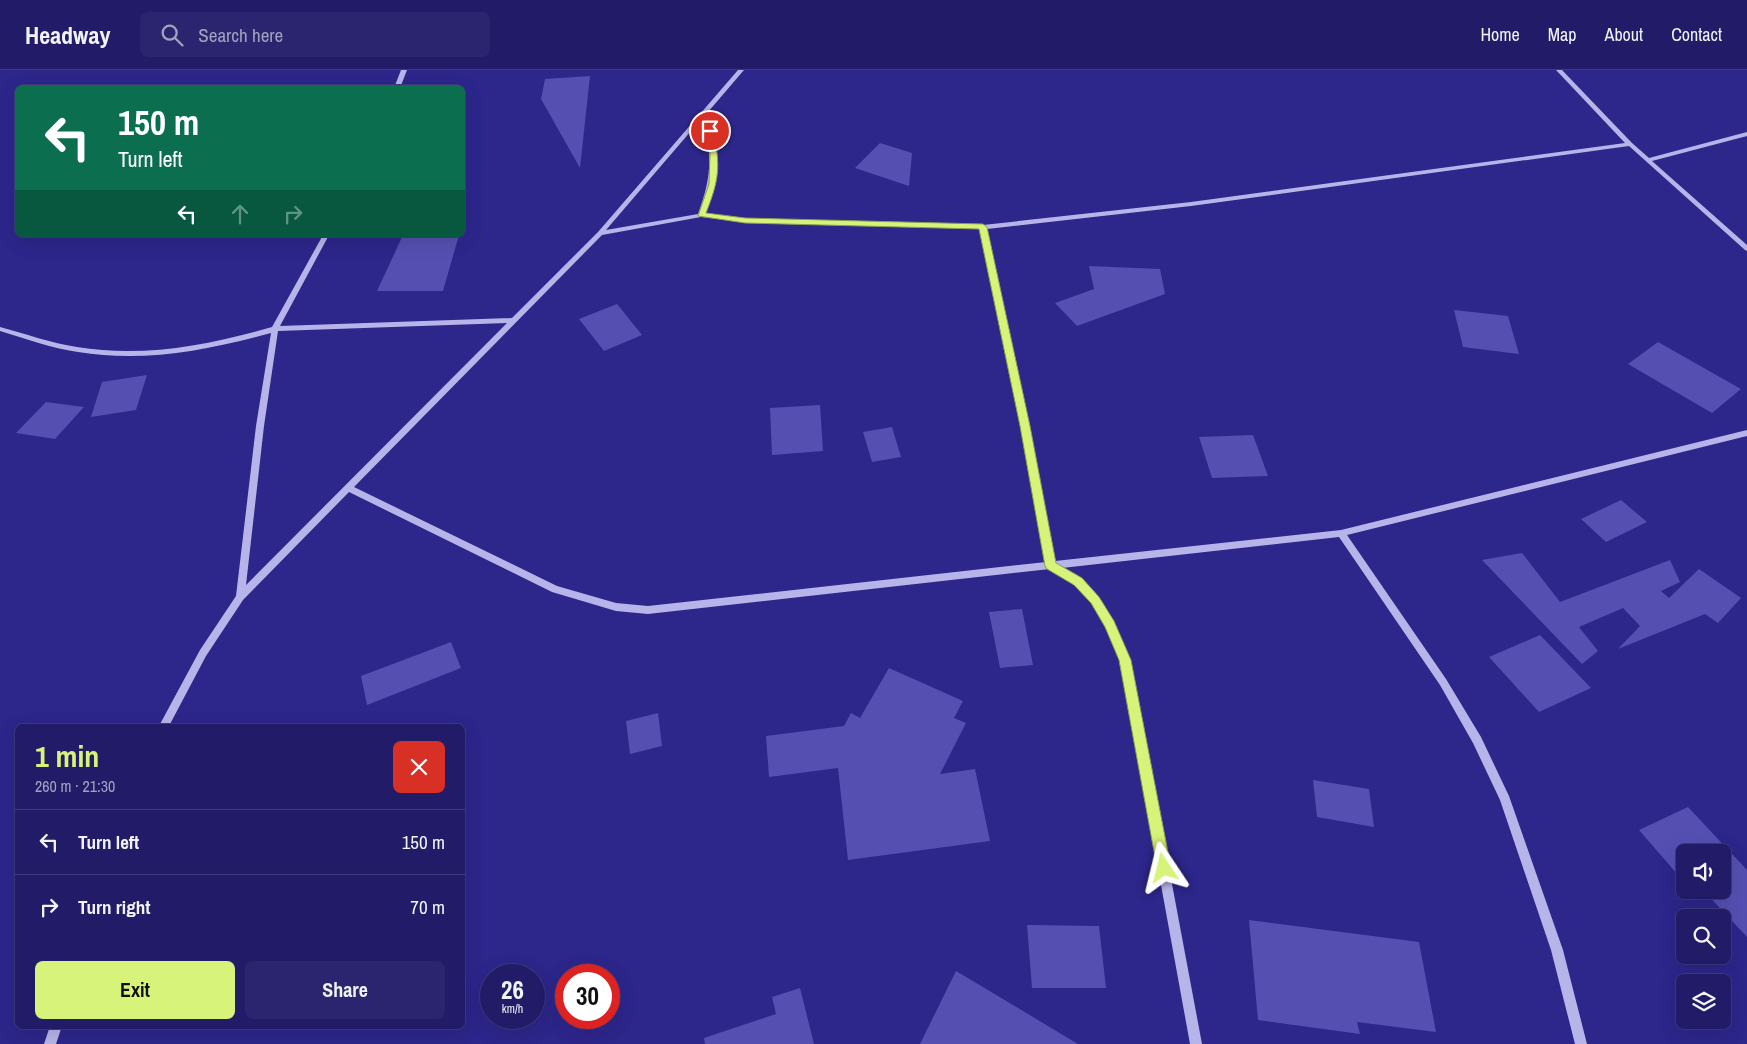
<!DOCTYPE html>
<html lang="en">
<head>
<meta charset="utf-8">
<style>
	body { margin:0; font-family:"Archivo Narrow",sans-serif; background:#2a256e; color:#f1f3f6; height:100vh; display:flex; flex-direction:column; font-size:19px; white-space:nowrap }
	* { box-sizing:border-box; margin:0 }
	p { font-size:16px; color:#a2a1c0 }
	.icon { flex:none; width:28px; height:28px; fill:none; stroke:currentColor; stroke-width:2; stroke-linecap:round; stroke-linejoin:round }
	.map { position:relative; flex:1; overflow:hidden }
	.drawer { position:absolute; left:15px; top:654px; width:450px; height:305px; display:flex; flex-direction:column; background:#221c68; border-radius:8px; box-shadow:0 5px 20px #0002,0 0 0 1px #3f3a7c }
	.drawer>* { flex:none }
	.guide { position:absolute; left:15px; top:15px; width:450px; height:152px; border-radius:8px; box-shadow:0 5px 20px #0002,0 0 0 1px #3f3a7c; background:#0b6e4f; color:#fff; overflow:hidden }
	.fabs { position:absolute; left:1676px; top:774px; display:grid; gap:10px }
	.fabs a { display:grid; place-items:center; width:55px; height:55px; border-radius:8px; background:#221c68; box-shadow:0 5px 20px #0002,0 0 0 1px #3f3a7c; font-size:25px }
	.speed { position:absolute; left:480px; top:894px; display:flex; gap:10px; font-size:25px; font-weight:700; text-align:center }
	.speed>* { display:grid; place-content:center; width:65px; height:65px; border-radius:50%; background:#221c68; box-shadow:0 5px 20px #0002,0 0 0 1px #3f3a7c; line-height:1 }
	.speed small { font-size:12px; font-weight:400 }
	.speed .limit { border:8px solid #d22; background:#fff; color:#111 }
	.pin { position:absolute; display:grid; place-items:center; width:42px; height:42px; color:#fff; margin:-21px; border:2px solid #fff; border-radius:50%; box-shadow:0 1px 5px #0007 }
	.me { position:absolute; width:55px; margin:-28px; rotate:350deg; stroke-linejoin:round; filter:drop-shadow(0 0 4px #0008) }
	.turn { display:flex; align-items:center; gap:18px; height:105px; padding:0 20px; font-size:22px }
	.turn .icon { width:65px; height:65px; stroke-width:2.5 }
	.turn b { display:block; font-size:35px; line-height:42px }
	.lanes { display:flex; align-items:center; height:48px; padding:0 20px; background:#0003; justify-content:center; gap:25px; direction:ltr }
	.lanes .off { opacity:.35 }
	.round { display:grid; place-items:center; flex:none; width:52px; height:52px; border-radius:8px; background:#2a256e }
	.overview { display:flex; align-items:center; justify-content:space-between; height:85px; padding:0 20px }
	h1 { font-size:30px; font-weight:700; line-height:38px; color:#d8f379 }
	.cta { display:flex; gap:10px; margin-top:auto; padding:10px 20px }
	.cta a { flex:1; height:58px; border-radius:8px; background:#d8f379; color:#111; font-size:20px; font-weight:700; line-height:58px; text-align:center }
	.cta a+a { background:#2a256e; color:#f1f3f6 }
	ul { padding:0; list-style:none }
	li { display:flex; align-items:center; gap:15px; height:65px; padding:0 20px; border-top:1px solid #3f3a7c }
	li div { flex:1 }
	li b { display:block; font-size:19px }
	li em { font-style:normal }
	header { display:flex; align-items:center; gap:30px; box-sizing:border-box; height:70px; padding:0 25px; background:#221c68; border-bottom:1px solid #3f3a7c }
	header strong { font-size:24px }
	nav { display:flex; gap:28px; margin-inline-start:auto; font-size:18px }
	.search { width:350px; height:45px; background:#2a256e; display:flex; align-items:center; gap:12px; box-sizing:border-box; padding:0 18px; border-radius:8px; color:#a2a1c0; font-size:19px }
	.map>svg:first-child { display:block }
	.building { fill:#554fb2 }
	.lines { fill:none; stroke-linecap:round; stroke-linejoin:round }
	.minor { fill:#b7b4ea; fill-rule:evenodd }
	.route { fill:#d8f379; stroke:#8c9e4f }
</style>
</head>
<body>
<header>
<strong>Headway</strong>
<div class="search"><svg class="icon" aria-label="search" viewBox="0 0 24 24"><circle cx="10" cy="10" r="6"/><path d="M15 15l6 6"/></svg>Search here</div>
<nav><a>Home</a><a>Map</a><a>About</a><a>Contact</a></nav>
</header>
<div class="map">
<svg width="1747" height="974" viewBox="0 0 1747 974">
	<rect width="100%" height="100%" fill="#2d268b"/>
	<!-- building -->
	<path class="building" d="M590 6 580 98 541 29 545 9Z
		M880 73 912 83 909 116 855 98Z
		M403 165H459L443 221H377Z
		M1089 196 1160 199 1165 224 1077 256 1055 233 1094 219Z
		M617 234 642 265 604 281 579 249Z
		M1454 240 1508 246 1519 284 1463 277Z
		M1658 272 1741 319 1712 343 1628 294Z
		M147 305 136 340 91 347 102 312Z
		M46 332 84 337 55 369 16 363Z
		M820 335 823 381 772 385 770 338Z
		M892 357 901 387 872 392 863 362Z
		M1253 365 1268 406 1212 408 1199 367Z
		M1621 430 1647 452 1606 472 1581 449Z
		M1522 483 1560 532 1670 490 1680 512 1661 521 1669 528 1699 499 1741 528 1718 553 1705 544 1618 579 1640 556 1623 538 1579 557 1598 581 1582 594 1482 490Z
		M1022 539 1033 595 1000 598 989 542Z
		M1540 565 1591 618 1539 642 1489 587Z
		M451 572 461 598 367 635 361 606Z
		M889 598 963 631 954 648 966 653 940 704 975 699 990 771 848 790 838 698 769 707 766 666 844 656 851 643 860 648Z
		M658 643 662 676 630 684 626 651Z
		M1313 710 1369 719 1374 757 1317 747Z
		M1688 737 1747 800V867L1703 820H1722V782H1685V813L1639 760Z
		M1249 850 1419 872 1436 962 1357 952 1360 964 1258 950Z
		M1027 855 1099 856 1106 918H1032Z
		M956 901 1003 929 1078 974H920Z
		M800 918 814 974H705L704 968 776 944 772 927Z"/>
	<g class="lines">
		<!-- minor -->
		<path class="minor" d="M401 0H407L400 18H394Z
			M738 0H744L708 42C718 83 719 103 705 143L745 148 983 155 1191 132 1625 73 1556 0H1562L1632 73 1649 88 1747 62V66L1652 91 1747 175V181L1745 180 1629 76 1191 136 987 159 1029 356 1055 491 1341 460 1747 360V366L1347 465 1446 609 1481 667 1509 726 1563 880 1587 974H1575L1551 880 1500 730 1473 673 1440 615 1339 467 1062 498C1069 501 1076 505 1082 510 1107 529 1118 562 1130 590L1202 974H1190L1120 590C1109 563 1099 531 1074 513 1066 508 1058 504 1050 499L648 544 616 541 552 522 349 422 243 530 206 586 169 656H159L200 580 236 526 256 356 271 263C207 280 144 293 78 282 51 278 26 269 0 261V257C26 264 51 273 77 277 144 288 208 275 272 257L323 165H329L280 256 512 248 598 162ZM703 47C712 86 712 106 698 144L606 160ZM701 147 745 152 980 159 1021 356 1046 492 648 536 616 533 557 516 354 417 602 165ZM507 253 246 515 264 356 278 261Z
			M50 956H62L56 974H44Z"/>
	</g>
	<!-- route -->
	<path class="route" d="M710 58 713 61C721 96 719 110 706 143L745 148 983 154 987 157 1030 356 1056 493 1082 508 1099 527 1114 551 1131 590 1171 798 1169 802 1164 804 1159 802 1157 798 1119 590 1105 557 1091 533 1074 515 1047 499 1045 496 1020 356 979 159 745 153 698 146 709 114 710 84 706 61Z"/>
</svg>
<div class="fabs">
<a><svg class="icon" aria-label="sound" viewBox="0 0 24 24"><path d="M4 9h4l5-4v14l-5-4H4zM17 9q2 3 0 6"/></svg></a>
<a><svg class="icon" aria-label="search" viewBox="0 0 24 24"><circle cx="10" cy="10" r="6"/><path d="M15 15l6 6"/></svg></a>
<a><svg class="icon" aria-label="layers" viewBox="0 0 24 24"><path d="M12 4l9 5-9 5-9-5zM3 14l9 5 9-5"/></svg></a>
</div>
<div class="speed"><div>26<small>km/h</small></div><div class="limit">30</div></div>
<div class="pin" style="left:710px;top:61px;background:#d93025"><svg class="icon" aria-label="arrive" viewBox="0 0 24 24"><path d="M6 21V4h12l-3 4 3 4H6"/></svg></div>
<svg class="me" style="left:1164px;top:798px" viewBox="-20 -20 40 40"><path d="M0-17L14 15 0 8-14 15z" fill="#d8f379" stroke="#fff" stroke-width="4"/></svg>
<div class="guide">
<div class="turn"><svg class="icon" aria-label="left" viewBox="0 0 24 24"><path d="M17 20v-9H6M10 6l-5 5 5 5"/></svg><div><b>150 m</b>Turn left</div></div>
<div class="lanes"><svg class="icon" aria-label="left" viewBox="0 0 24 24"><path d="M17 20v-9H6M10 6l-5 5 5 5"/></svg><svg class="icon off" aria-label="ahead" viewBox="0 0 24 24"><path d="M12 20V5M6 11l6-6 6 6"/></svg><svg class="icon off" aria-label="right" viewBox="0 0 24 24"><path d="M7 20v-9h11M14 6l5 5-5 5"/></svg></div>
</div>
<section class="drawer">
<div class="overview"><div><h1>1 min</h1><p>260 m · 21:30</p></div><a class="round" style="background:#d93025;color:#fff"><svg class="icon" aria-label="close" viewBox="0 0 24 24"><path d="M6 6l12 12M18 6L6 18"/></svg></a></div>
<ul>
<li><svg class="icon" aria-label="left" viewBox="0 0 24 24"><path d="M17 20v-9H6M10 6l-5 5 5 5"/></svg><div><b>Turn left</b></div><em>150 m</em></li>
<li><svg class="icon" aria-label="right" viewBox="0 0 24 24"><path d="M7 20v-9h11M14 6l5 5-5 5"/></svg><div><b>Turn right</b></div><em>70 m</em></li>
</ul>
<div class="cta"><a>Exit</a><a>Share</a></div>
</section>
</div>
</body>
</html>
